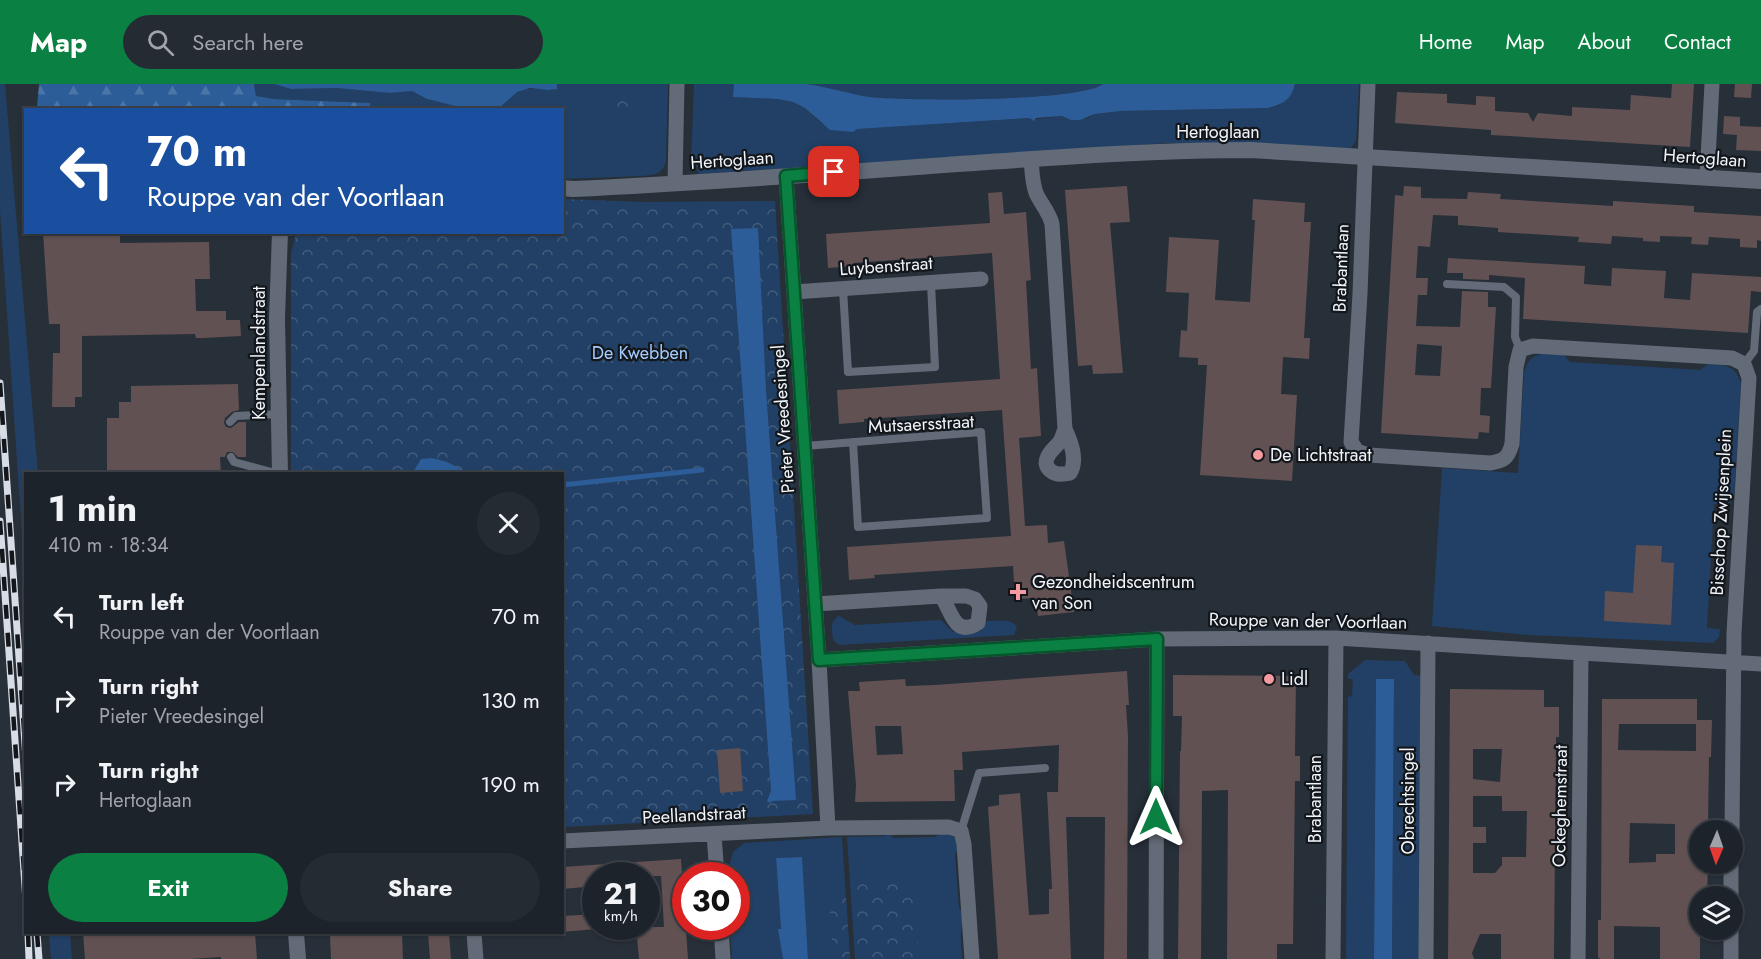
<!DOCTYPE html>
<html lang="en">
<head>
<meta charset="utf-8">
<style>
	body { margin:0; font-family:Jost,sans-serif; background:#252b33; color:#f1f3f6; height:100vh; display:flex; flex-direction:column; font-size:22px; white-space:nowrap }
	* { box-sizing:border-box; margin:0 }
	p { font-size:20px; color:#a0a4a9 }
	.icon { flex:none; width:33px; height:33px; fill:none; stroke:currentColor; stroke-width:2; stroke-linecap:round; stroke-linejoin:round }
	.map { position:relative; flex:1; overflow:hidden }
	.sheet { position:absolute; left:24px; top:388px; width:540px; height:462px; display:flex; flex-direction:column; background:#1d232b; border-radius:0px; box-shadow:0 2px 4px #0004,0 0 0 2px #3b4047 }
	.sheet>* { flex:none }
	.top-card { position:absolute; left:24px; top:24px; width:540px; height:126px; border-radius:0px; box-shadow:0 2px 4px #0004,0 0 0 2px #3b4047; background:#1a4fa0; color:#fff; overflow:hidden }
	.needle { width:39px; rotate:182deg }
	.fabs { position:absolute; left:1689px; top:736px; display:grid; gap:12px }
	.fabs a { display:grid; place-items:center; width:54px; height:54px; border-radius:50%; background:#1d232b; box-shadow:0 2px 4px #0004,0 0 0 2px #3b4047; font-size:30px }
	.speed { position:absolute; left:582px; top:778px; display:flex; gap:12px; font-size:30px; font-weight:700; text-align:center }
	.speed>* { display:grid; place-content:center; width:78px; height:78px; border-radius:50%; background:#1d232b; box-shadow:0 2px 4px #0004,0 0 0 2px #3b4047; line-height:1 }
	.speed small { font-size:15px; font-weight:400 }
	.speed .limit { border:9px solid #d22; background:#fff; color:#111 }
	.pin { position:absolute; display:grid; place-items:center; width:51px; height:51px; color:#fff; margin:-26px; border-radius:12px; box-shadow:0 3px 9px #0006 }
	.me { position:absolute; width:66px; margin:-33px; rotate:0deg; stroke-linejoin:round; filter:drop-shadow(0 0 4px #0008) }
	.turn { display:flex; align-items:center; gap:21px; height:126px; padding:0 24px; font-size:27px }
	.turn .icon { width:78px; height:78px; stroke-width:2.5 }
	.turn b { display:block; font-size:42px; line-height:51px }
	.round { display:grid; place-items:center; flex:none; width:63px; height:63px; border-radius:32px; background:#252b33 }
	.headline { display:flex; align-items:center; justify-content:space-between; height:102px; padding:0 24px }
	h1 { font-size:36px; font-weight:700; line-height:45px }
	.action { display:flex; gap:12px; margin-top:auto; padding:12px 24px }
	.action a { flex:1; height:69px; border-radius:36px; background:#0b8043; color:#fff; font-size:24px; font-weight:700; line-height:69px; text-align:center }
	.action a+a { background:#252b33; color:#f1f3f6 }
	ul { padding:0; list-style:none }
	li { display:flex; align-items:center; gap:18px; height:84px; padding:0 24px }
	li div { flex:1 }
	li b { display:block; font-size:22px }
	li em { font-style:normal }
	header { display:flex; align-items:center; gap:36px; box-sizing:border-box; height:84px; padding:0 30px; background:#0b8043; color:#fff }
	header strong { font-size:28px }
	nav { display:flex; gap:33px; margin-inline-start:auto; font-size:21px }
	.search { width:420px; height:54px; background:#252b33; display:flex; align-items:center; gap:15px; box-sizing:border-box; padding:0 21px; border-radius:33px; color:#a0a4a9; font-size:22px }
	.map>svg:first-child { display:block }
	.green { fill:#224065 }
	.forest { fill:url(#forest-firs) }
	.park { fill:url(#park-crowns) }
	.water { fill:#2d5d98 }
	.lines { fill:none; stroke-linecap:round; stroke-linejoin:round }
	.stream { stroke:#2d5d98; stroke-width:5 }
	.building { fill:#615152; fill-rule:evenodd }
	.service { stroke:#626b77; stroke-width:8 }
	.minor { stroke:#626b77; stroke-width:15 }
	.tertiary { stroke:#626b77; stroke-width:16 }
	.rail-casing { stroke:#d8dde5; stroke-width:7 }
	.rail { stroke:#13171b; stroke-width:4.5; stroke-dasharray:14; stroke-linecap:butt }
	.route-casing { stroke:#07532c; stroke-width:15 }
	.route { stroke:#0b8043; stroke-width:10 }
	.poi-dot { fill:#f49aa0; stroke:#13171b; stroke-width:2 }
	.labels { text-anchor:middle; stroke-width:4.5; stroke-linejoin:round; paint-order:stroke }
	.street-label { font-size:18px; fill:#f0f5fc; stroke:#13171b }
	.park-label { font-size:18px; fill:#a3cbfd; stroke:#13171b }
	.poi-label { font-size:18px; fill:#f0f5fc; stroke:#13171b; text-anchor:start }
</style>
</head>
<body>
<header>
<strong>Map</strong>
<div class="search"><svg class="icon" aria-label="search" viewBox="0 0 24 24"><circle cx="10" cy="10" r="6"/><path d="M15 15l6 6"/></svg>Search here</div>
<nav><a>Home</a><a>Map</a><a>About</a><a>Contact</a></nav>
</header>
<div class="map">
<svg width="1761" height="875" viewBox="0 0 1761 875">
	<defs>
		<pattern id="forest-firs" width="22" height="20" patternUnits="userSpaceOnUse" patternTransform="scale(1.5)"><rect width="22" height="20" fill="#2c5d98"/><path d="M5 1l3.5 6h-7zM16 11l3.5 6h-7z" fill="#4b75a7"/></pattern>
		<pattern id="park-crowns" width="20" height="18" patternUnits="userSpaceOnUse" patternTransform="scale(1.5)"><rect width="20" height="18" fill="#224065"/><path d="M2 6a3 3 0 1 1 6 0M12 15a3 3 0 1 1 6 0" fill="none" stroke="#425c7c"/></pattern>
	</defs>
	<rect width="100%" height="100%" fill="#272f39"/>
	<!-- green -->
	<path class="green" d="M0 0H5L38 390H26L25 496 0 126Z
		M254 0H274L291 5 337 4 390 9 412 7 427 15 472 25H371L370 19 274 15 256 12Z
		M557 0H668L666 78C662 91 653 91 641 92L563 95 562 26H482C507 23 500 18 517 8 530 1 543 7 556 5Z
		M694 0H734V13L777 15 793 18 805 24 822 40 853 48 856 45 1029 34 1031 36 1062 32 1071 36 1088 34 1095 30 1120 27 1268 24 1278 22 1293 7 1295 0H1359L1356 57 1351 64 1167 59 698 90 697 83 691 77Z
		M808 0H1103C1079 18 906 17 871 13 849 10 829 5 808 0Z
		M1542 270 1564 271 1570 278 1700 286 1708 280C1725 281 1735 281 1741 299L1734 414 1728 420H1714L1707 544 1720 545 1719 553 1713 559 1529 551 1432 542 1442 384 1518 389 1524 289C1527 278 1531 272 1542 270Z
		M839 532 855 541 941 536 953 548 981 547 987 537C997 537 1009 534 1017 542L1014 551 839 561 833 556C832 545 829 538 839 532Z
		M1365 576 1405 577 1414 591 1421 592 1419 875H1392L1394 595H1376L1374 875H1346L1348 613 1352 612 1353 595H1348V590Z
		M943 748 956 754 959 762 955 771 959 824C967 835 962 837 961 848 960 856 962 867 962 875H855L847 753 886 752 887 749 894 754 935 753Z
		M842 753 850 875H808L801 773 776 774 781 845H779L783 875H732L730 843H736V792H726V783H729L733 768 744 759Z
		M49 849H70L72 875H51Z"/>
	<!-- forest -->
	<path class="forest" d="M39 0H254L256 12 274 15 370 19 371 25H51L37 23Z"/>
	<!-- park -->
	<path class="park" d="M616 13 639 14 638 31 615 30Z
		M563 115 645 118 775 117 813 730 563 743 562 390H291V170L296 149 562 148Z
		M913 793 919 875H858L852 798Z
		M846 813 850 875H833L829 814Z"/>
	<!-- water -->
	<path class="water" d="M274 0H557V5L549 6 530 4 517 8 501 22 472 26 427 15 412 7 390 9 337 4 291 5Z
		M734 0C758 0 784 0 807 0 828 3 849 10 870 13 906 17 1079 18 1103 0H1295C1292 15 1282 21 1268 24L1121 27 1095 30 1080 36H1071L1062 32 1036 34 1034 37 1029 34 857 45 853 48 830 46 805 24 793 18 777 15 733 13Z
		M758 144 766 307 796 716 772 717 770 719 767 717 771 707 731 145Z
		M432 374 447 378 461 385V390H412L421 375Z
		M1376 595H1394L1392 875H1374Z
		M802 773 808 875H783L778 845H781L776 774Z"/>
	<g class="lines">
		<!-- stream -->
		<path class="stream" d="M562 401 702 386"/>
	</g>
	<!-- building -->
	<path class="building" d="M1672 0H1694L1690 63 1491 51V46L1395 39 1397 8 1447 10V19L1476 21V12L1495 13V27L1528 29 1533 38 1538 29 1572 32V23L1630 26 1631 11 1671 14Z
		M1735 0H1752L1751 14 1734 13Z
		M1724 32 1740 33V42L1761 43V67L1736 66 1737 51 1723 50Z
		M1127 102 1130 138 1110 139 1123 289 1093 290 1092 281 1078 282 1065 106Z
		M1404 102 1421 103V114L1467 115 1468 108 1501 110 1500 115 1613 122V117L1694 122V128L1761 132V157L1757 156V164L1740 163V155L1709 153 1708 161 1691 160 1692 153 1660 152V158L1643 157V154L1612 152 1611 160 1578 158 1579 153 1498 148V144L1458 141V132L1433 131 1430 163 1418 162 1416 194H1428L1427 211H1418L1416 242 1460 243 1462 207 1488 208V223H1496L1491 304H1481L1480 331 1490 332 1489 349 1479 348 1478 355 1381 349 1395 111 1403 112ZM1417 260 1442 262 1440 292 1415 291Z
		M1002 108 1004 130 1026 128 1031 196 1026 197 1031 285 1037 284 1041 352 1019 354 1025 442 1047 441 1048 459 1064 457 1074 528 1038 532 1035 514 1015 515 1013 482 874 491 875 494 849 496 847 463 1011 452 1004 355 1002 326 864 335V338L839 340 837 306 1000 295 992 169 853 179 854 182 828 184 826 150 990 139 988 109Z
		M1253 115 1305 119 1304 138H1311L1304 254H1310L1309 275 1283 273 1281 310 1297 311 1292 397 1200 391 1207 281H1198V274L1179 273 1181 246 1187 247 1189 209 1166 208 1169 153 1219 156 1215 216 1250 218 1255 136H1252Z
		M43 148H120V159L209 158 210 195H195L196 227H226V236H240L241 252 203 254H196L195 250 82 252V313H75V323H52L53 269H60V240H49Z
		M1448 174 1585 182 1584 200 1611 202 1612 184 1666 187 1664 214 1690 216 1692 189 1761 193V208L1751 207 1748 249 1523 235 1525 194 1489 191V196L1463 195V189H1447Z
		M238 300 239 326 232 328 225 334 224 339 226 343 231 344 239 338H246V373H238L233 368H227L225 373H220L221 390H107V334H119V318H131V302Z
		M1636 461 1662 462 1661 478 1674 479 1671 541 1604 537 1605 507 1633 509Z
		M1127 587 1129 621H1126L1128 652 1127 875H1104L1105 733H1066L1071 875H998L988 723 999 721V711L1020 709 1029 831 1049 830V805H1052L1047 708H1058L1059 661 962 668 963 686H954L955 717 855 718 856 701 848 607H860L859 598 905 595 906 602 935 601ZM875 642H901L903 670 877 671Z
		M1173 591 1296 592 1295 672H1300V697H1295L1293 860H1277V875H1227L1228 706 1202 707 1201 875H1178L1180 667H1181L1182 632H1173Z
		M1450 605 1544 606V623H1559V653H1556L1554 875H1501V850H1480L1472 869 1474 875H1448ZM1473 665H1502L1500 698 1473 695ZM1473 712H1502V727H1527L1526 773H1502V781L1495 789H1473V759H1486V743H1473Z
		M1602 615H1697V636H1712L1711 673H1709L1708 740 1700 739V780H1708L1707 813H1700V875H1660V843L1614 842V875H1600L1598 873V836H1601ZM1619 640H1696V667L1618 666ZM1630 739 1675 740V770H1656V778L1629 779Z
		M740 664 743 707 720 709 717 666Z
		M681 775 688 875H639L636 843H664L661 792H596V802L562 805V783Z
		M596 830V845L562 848V832Z
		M83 849H255L257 875H221V873L191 875H85Z
		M402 849 403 875H331L330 852Z
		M428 849H449L451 875H430Z"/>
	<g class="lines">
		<!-- service -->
		<path class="service" d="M1447 200 1504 203 1516 213 1515 253 1520 266
			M843 205 848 288 935 283 931 199
			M1744 280 1754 267 1757 228 1761 225
			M230 338 236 332 279 330
			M805 362 981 348 987 434 858 443 853 358
			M231 373 234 378 279 390
			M961 747 979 689 1045 684"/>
		<!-- minor -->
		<path class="minor" d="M1368 0 1360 210 1351 358 1357 367 1369 371 1490 379C1504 377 1508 374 1512 360L1516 283 1520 266 1533 262 1732 274 1744 280 1749 294 1734 549 1732 747
			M1031 75C1032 86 1032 98 1036 109 1041 120 1049 128 1052 140L1065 345C1071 358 1078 376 1070 389 1064 390 1057 392 1051 387 1039 378 1052 366 1059 359 1062 355 1063 350 1065 345
			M786 92 819 576 828 744 949 743 961 747 964 760 972 875
			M1707 93 1712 0
			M675 99 677 0
			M794 208 981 195
			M815 520 941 512C952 527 954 554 978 539L980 522 975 515 966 512H941
			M819 576 1157 555 1336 554 1761 580
			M714 750 717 792
			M562 757 828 744
			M1731 813V780
			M721 843 723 875
			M474 849 476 875
			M1156 875 1157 555
			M1333 875 1336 554
			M1426 875 1428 559
			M1578 875 1581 570
			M1731 875V846"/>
		<!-- tertiary -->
		<path class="tertiary" d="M562 104 573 105C726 98 879 85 1032 75 1105 70 1177 66 1250 66L1761 97
			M280 390 277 234 280 148
			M296 849 298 875"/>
		<defs>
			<path id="rail" d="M0 299 26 675
				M0 437 26 817
				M28 849 29 875
				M37 849 39 875"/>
		</defs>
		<!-- rail casing -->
		<use href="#rail" class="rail-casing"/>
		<!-- rail -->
		<use href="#rail" class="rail"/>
	</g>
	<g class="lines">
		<defs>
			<path id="route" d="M834 88 786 92 819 576 1157 555 1156 733"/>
		</defs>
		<!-- route casing -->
		<use href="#route" class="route-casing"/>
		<!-- route -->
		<use href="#route" class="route"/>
	</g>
	<!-- markers -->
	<g class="poi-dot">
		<circle cx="1258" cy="371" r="6"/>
		<path d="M1015 499h6v6h6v6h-6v6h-6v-6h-6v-6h6z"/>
		<circle cx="1269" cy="595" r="6"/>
	</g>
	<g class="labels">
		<!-- street labels -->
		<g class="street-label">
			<text x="1218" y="54">Hertoglaan</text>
			<text transform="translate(1705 74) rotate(4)" y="6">Hertoglaan</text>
			<text transform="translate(732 76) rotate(-4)" y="6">Hertoglaan</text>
			<text transform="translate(886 182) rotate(-4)" y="6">Luybenstraat</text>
			<text transform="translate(1341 184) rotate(-88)" y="6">Brabantlaan</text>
			<text transform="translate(259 269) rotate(-90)" y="6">Kempenlandstraat</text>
			<text transform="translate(783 335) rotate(-94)" y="6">Pieter Vreedesingel</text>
			<text transform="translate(921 340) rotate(-3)" y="6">Mutsaersstraat</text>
			<text transform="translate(1721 428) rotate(-87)" y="6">Bisschop Zwijsenplein</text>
			<text transform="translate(1308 537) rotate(1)" y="6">Rouppe van der Voortlaan</text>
			<text transform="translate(1315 715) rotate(-90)" y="6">Brabantlaan</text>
			<text transform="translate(1408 717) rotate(-90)" y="6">Obrechtsingel</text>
			<text transform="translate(1560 722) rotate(-89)" y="6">Ockeghemstraat</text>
			<text transform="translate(694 731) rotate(-3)" y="6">Peellandstraat</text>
		</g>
		<!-- park labels -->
		<g class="park-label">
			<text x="640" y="275">De Kwebben</text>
		</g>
		<!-- poi labels -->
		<g class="poi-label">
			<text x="1270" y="377">De Lichtstraat</text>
			<text x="1032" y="504">Gezondheidscentrum<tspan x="1032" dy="21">van Son</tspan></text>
			<text x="1281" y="601">Lidl</text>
		</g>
	</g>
</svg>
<div class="fabs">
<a><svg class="needle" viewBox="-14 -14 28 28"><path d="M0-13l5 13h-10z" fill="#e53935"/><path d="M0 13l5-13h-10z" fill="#a0a4a9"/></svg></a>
<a><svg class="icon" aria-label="layers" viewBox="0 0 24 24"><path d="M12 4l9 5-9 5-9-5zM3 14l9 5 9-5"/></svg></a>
</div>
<div class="speed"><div>21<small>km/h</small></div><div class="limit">30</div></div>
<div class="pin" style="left:834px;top:88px;background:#d93025"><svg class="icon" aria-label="arrive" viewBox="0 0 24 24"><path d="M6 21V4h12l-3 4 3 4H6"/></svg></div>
<svg class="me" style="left:1156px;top:733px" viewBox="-20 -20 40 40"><path d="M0-17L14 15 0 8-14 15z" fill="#0b8043" stroke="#fff" stroke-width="4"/></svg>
<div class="top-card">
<div class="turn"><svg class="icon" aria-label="left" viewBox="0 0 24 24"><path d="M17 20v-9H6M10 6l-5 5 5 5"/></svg><div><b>70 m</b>Rouppe van der Voortlaan</div></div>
</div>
<section class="sheet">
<div class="headline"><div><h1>1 min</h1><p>410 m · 18:34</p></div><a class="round"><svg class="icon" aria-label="close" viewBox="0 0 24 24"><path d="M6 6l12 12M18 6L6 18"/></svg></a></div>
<ul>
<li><svg class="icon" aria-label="left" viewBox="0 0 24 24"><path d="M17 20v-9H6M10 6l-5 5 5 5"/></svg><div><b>Turn left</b><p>Rouppe van der Voortlaan</p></div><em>70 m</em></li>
<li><svg class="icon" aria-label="right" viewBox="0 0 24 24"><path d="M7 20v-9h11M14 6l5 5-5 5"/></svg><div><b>Turn right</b><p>Pieter Vreedesingel</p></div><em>130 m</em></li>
<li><svg class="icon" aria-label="right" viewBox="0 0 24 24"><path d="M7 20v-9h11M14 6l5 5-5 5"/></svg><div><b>Turn right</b><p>Hertoglaan</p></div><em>190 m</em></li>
</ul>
<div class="action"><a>Exit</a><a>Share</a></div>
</section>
</div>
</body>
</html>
